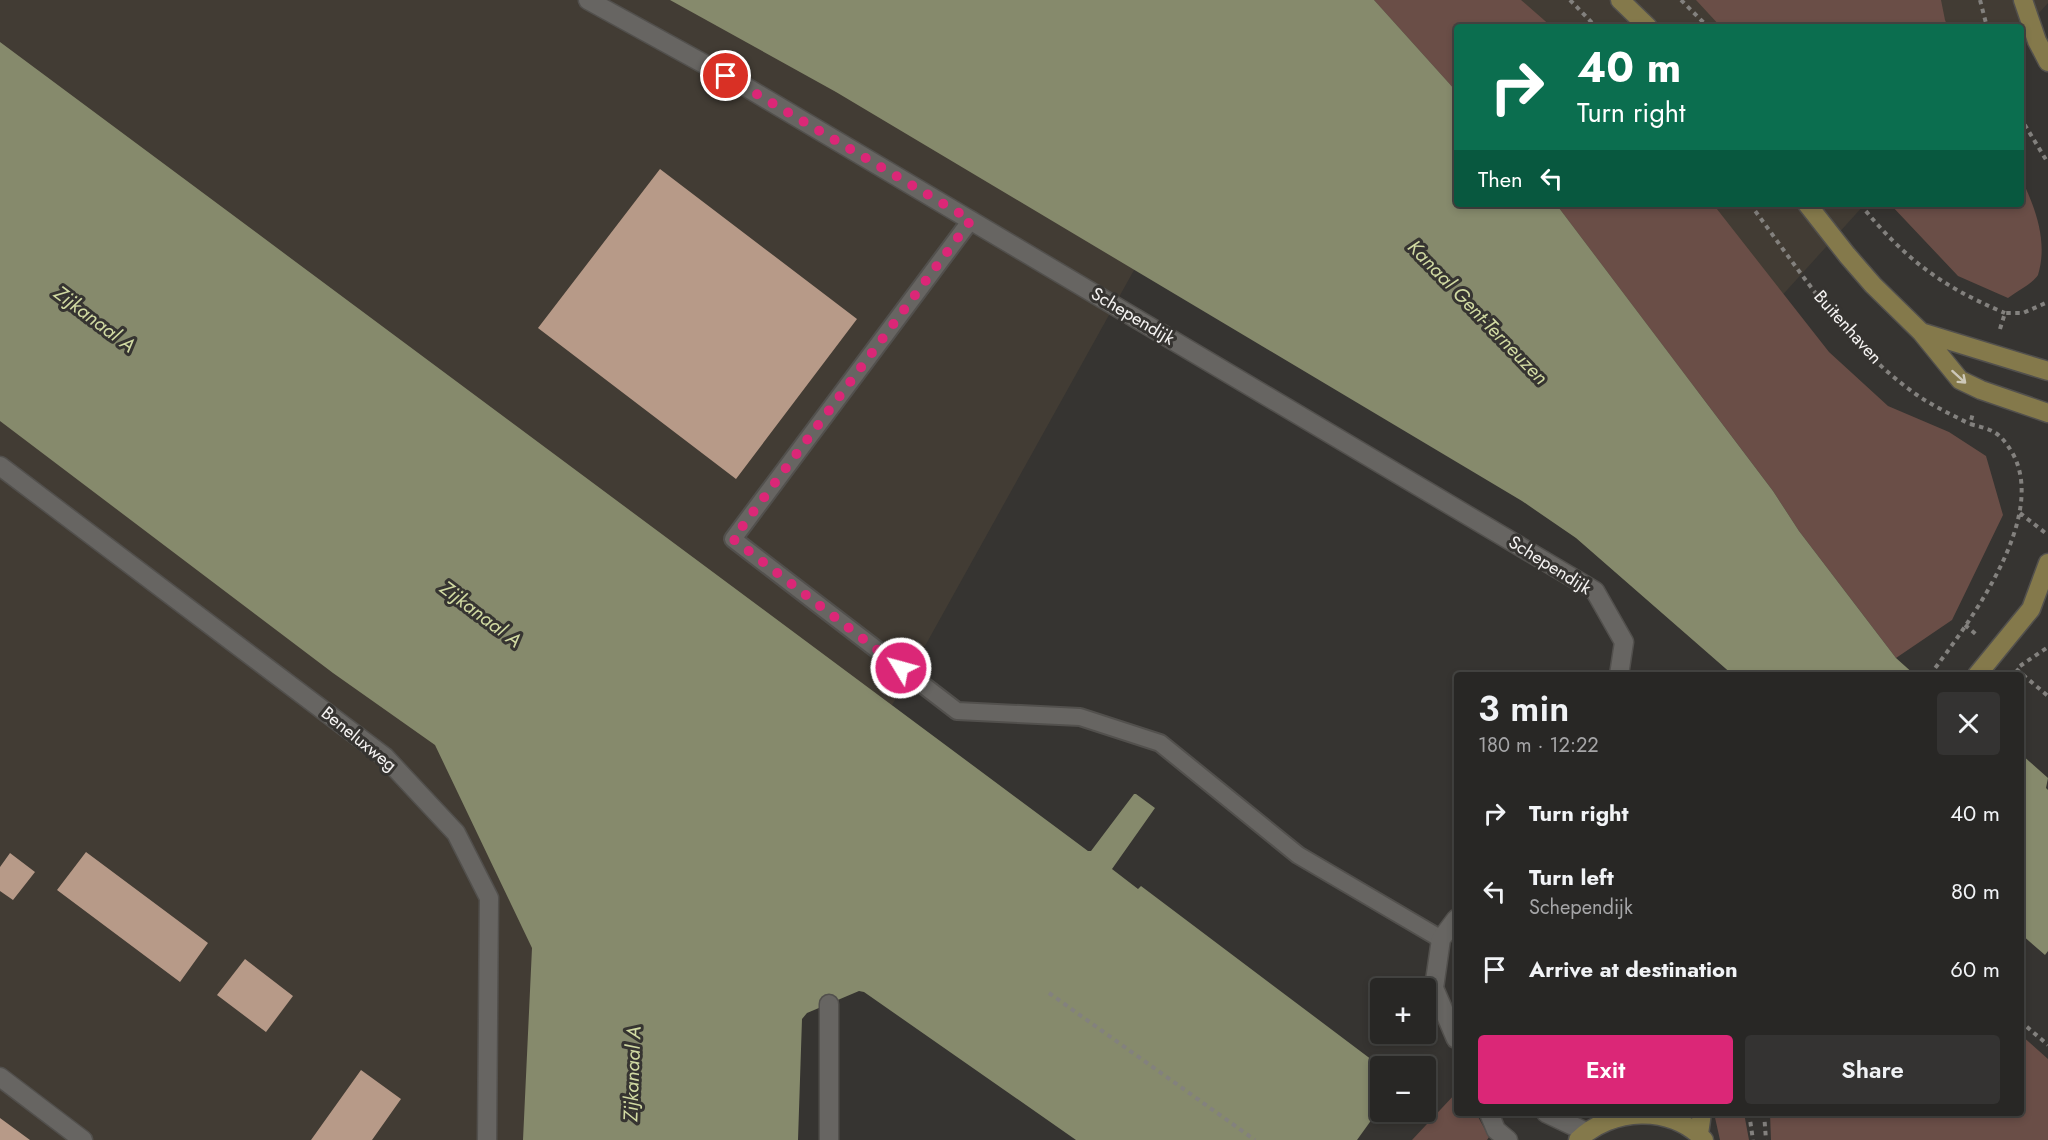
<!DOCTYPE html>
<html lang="en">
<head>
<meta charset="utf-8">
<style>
	body { margin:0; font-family:Jost,sans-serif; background:#343332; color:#f1f3f6; height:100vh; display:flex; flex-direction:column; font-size:22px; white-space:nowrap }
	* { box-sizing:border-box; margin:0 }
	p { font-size:20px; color:#a5a5a7 }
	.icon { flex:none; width:33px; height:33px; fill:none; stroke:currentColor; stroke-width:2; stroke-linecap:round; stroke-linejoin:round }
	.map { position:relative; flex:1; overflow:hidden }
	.sheet { position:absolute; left:1454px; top:672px; width:570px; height:444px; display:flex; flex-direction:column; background:#282725; border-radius:6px; box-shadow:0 3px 9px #0003,0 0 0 2px #444442 }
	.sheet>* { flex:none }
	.banner { position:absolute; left:1454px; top:24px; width:570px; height:183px; border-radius:6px; box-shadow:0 3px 9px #0003,0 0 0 2px #444442; background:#0b6e4f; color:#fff; overflow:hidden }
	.controls { position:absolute; left:1370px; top:978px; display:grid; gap:12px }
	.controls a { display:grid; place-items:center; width:66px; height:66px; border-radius:6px; background:#282725; box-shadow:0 3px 9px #0003,0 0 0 2px #444442; font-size:30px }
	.pin { position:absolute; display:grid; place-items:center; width:51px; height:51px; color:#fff; margin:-26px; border:3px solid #fff; border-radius:50%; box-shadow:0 2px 6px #0007 }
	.me { position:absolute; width:66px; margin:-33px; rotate:307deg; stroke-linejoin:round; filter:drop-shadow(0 0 4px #0008) }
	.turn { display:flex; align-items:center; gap:21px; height:126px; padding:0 24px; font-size:27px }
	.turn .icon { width:78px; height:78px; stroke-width:2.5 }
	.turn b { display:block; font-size:42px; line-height:51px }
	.then { display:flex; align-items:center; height:57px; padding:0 24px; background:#0003; gap:12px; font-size:22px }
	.round { display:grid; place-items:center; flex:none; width:63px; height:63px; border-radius:6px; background:#343332 }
	.overview { display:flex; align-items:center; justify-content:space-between; height:102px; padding:0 24px }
	h1 { font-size:36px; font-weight:600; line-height:45px }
	.cta { display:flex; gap:12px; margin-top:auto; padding:12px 24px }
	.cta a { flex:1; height:69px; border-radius:6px; background:#db2777; color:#fff; font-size:24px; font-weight:600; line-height:69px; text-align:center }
	.cta a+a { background:#343332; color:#f1f3f6 }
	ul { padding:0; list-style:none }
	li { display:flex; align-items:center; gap:18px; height:78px; padding:0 24px }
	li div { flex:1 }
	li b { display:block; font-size:22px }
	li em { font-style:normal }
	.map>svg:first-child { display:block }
	.built { fill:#423c34 }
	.green { fill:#6a4e47 }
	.water { fill:#868a6c }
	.building { fill:#b79a88 }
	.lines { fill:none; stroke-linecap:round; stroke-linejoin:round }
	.lane-casing { stroke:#52504d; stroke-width:20 }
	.street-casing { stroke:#52504d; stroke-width:21 }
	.secondary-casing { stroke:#52504d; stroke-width:21 }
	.path { stroke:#83817e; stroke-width:4; stroke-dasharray:4.5 4.5; stroke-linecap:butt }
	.lane { stroke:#676562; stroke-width:16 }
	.street { stroke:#676562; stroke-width:18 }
	.secondary { stroke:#84794b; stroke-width:18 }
	.oneway { stroke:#cdc8b8 }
	.route { stroke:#db2777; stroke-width:10; stroke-dasharray:0 18 }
	.labels { text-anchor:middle; stroke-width:6; stroke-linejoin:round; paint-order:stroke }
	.street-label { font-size:18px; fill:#f5f3f2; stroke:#363431 }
	.water-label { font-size:20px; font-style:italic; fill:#d1daa2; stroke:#363431 }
</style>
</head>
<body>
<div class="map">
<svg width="2048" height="1140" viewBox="0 0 2048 1140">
	<rect width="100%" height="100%" fill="#363431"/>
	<!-- built -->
	<path class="built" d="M0 0H2048V3L2021 33 2020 27H1456V204H1865L1602 494 1203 146 722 1011 525 1140H0Z"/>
	<!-- green -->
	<path class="green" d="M1374 0H1521L1552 27H1456V91Z
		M1696 0H1941L1945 20 1948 27H1721Z
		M2021 178C2036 209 2048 242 2038 275 2032 284 2017 291 2008 298L1958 276 1890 204H2020Z
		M1556 204H1713L1829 352 1888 406 1949 432 1986 456 2003 515 1952 620 1896 658 1799 531 1773 491Z
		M2021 1035 2048 1059V1140H1771L1770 1113H2020Z
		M1456 1093V1113H1476L1489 1137 1487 1140H1412Z
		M1714 1113H1744L1749 1140H1720Z"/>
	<!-- water -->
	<path class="water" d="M670 0H1374L1456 91V204H1556L1773 491 1799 531 1896 658 1915 675H1733L1576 538 1522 501 836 92Z
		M0 42 1088 851H1091L1134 794H1136L1155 808 1112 869 1138 889 1141 886 1380 1066V1108L1357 1140H1076L864 992 859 991 807 1013 802 1019 798 1140H523L532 948 435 745 333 673 0 421Z
		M2021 754 2048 778 2046 788 2048 790V951L2045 955 2021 934Z"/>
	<!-- building -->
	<path class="building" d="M660 169 857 319 736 479 538 328Z
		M86 852 208 943 180 982 57 890Z
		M10 853 35 872 13 900 0 891V867Z
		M245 959 293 996 266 1032 217 995Z
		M361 1070 401 1099 372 1140H311Z
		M0 1118 30 1140H0Z"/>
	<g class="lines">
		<defs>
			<path id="lane" d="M971 220 733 539 957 711 1080 717 1160 743 1298 855 1441 939"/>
			<path id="street" d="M588 0 746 87 1595 591 1624 642 1619 675
				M0 466 385 757 456 833 489 898 487 1140
				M1456 919 1441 939 1434 988 1456 1039
				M829 1004V1140
				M0 1077 83 1140
				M1489 1113 1496 1130 1508 1140
				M1546 1113 1586 1132"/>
			<path id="secondary" d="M1620 0 1648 27
				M2023 0 2037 41 2048 62
				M1807 204 1847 255 1873 285 1921 332 1960 380 1981 390 2048 413
				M1921 332 2048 371
				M1977 675 2031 609 2048 563
				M1699 1134 1702 1113
				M1578 1140C1611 1108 1671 1104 1704 1140"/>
		</defs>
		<!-- lane casing -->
		<use href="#lane" class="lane-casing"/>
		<!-- street casing -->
		<use href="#street" class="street-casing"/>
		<!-- secondary casing -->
		<use href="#secondary" class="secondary-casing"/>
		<!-- path -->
		<path class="path" d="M1570 0 1596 27
			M1681 0 1708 27
			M1980 0 1987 27
			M2020 117 2048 163
			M1750 204C1800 271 1847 346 1917 395 1933 406 1952 415 1970 424
			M1860 204C1904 258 1940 286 2005 313
			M2000 329 2005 313H2023L2048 302
			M2020 513 2048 535
			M1965 625 1978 636
			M2020 666 2048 647
			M2016 669 2048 696
			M1930 675C1968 624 2048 519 2013 454 2000 432 1994 430 1970 424L1973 413
			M1049 993 1255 1140
			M2020 1021 2048 1045
			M1749 1113 1753 1140
			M1764 1113 1766 1140"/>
		<!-- lane -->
		<use href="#lane" class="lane"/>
		<!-- street -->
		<use href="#street" class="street"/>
		<!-- secondary -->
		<use href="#secondary" class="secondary"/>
	</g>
	<!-- one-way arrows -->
	<defs><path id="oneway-shaft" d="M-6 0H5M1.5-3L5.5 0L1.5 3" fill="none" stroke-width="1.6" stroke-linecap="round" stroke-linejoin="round" transform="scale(1.5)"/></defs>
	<use class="oneway" href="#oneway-shaft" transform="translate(1959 377) rotate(42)"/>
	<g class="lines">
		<!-- route -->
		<path class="route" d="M726 76 971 220 733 539 901 668"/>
	</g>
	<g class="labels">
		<!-- street labels -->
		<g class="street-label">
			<text transform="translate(1133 316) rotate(31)" y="6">Schependijk</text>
			<text transform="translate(1848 327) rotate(48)" y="6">Buitenhaven</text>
			<text transform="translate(1550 565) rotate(32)" y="6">Schependijk</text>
			<text transform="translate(359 739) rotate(39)" y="6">Beneluxweg</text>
		</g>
		<!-- water labels -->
		<g class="water-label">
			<text transform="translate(1478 312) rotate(46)" y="7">Kanaal Gent-Terneuzen</text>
			<text transform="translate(95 319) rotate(37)" y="7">Zijkanaal A</text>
			<text transform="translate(481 614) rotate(37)" y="7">Zijkanaal A</text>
			<text transform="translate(632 1074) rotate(-88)" y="7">Zijkanaal A</text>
		</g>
	</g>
</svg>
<div class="controls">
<a>+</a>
<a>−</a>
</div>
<div class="pin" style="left:726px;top:76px;background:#d93025"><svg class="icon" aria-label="arrive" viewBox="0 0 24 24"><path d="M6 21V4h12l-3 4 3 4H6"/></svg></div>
<svg class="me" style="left:901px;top:668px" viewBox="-20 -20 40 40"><circle r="17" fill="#db2777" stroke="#fff" stroke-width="3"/><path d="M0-11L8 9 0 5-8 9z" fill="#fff"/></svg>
<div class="banner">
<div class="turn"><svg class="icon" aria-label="right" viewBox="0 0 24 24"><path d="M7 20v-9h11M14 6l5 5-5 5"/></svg><div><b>40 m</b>Turn right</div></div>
<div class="then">Then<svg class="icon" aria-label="left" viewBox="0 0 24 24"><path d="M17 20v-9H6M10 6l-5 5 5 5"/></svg></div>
</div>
<section class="sheet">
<div class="overview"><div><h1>3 min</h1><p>180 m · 12:22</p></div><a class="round"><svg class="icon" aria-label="close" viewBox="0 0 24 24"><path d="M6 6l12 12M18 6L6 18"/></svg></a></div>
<ul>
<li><svg class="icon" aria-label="right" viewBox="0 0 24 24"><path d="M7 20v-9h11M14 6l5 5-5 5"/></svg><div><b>Turn right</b></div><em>40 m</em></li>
<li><svg class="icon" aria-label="left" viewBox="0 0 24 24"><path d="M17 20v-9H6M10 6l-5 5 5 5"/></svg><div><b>Turn left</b><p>Schependijk</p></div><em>80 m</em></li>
<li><svg class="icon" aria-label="arrive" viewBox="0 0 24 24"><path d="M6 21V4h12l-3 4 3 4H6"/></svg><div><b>Arrive at destination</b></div><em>60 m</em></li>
</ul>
<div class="cta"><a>Exit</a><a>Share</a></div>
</section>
</div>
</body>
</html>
